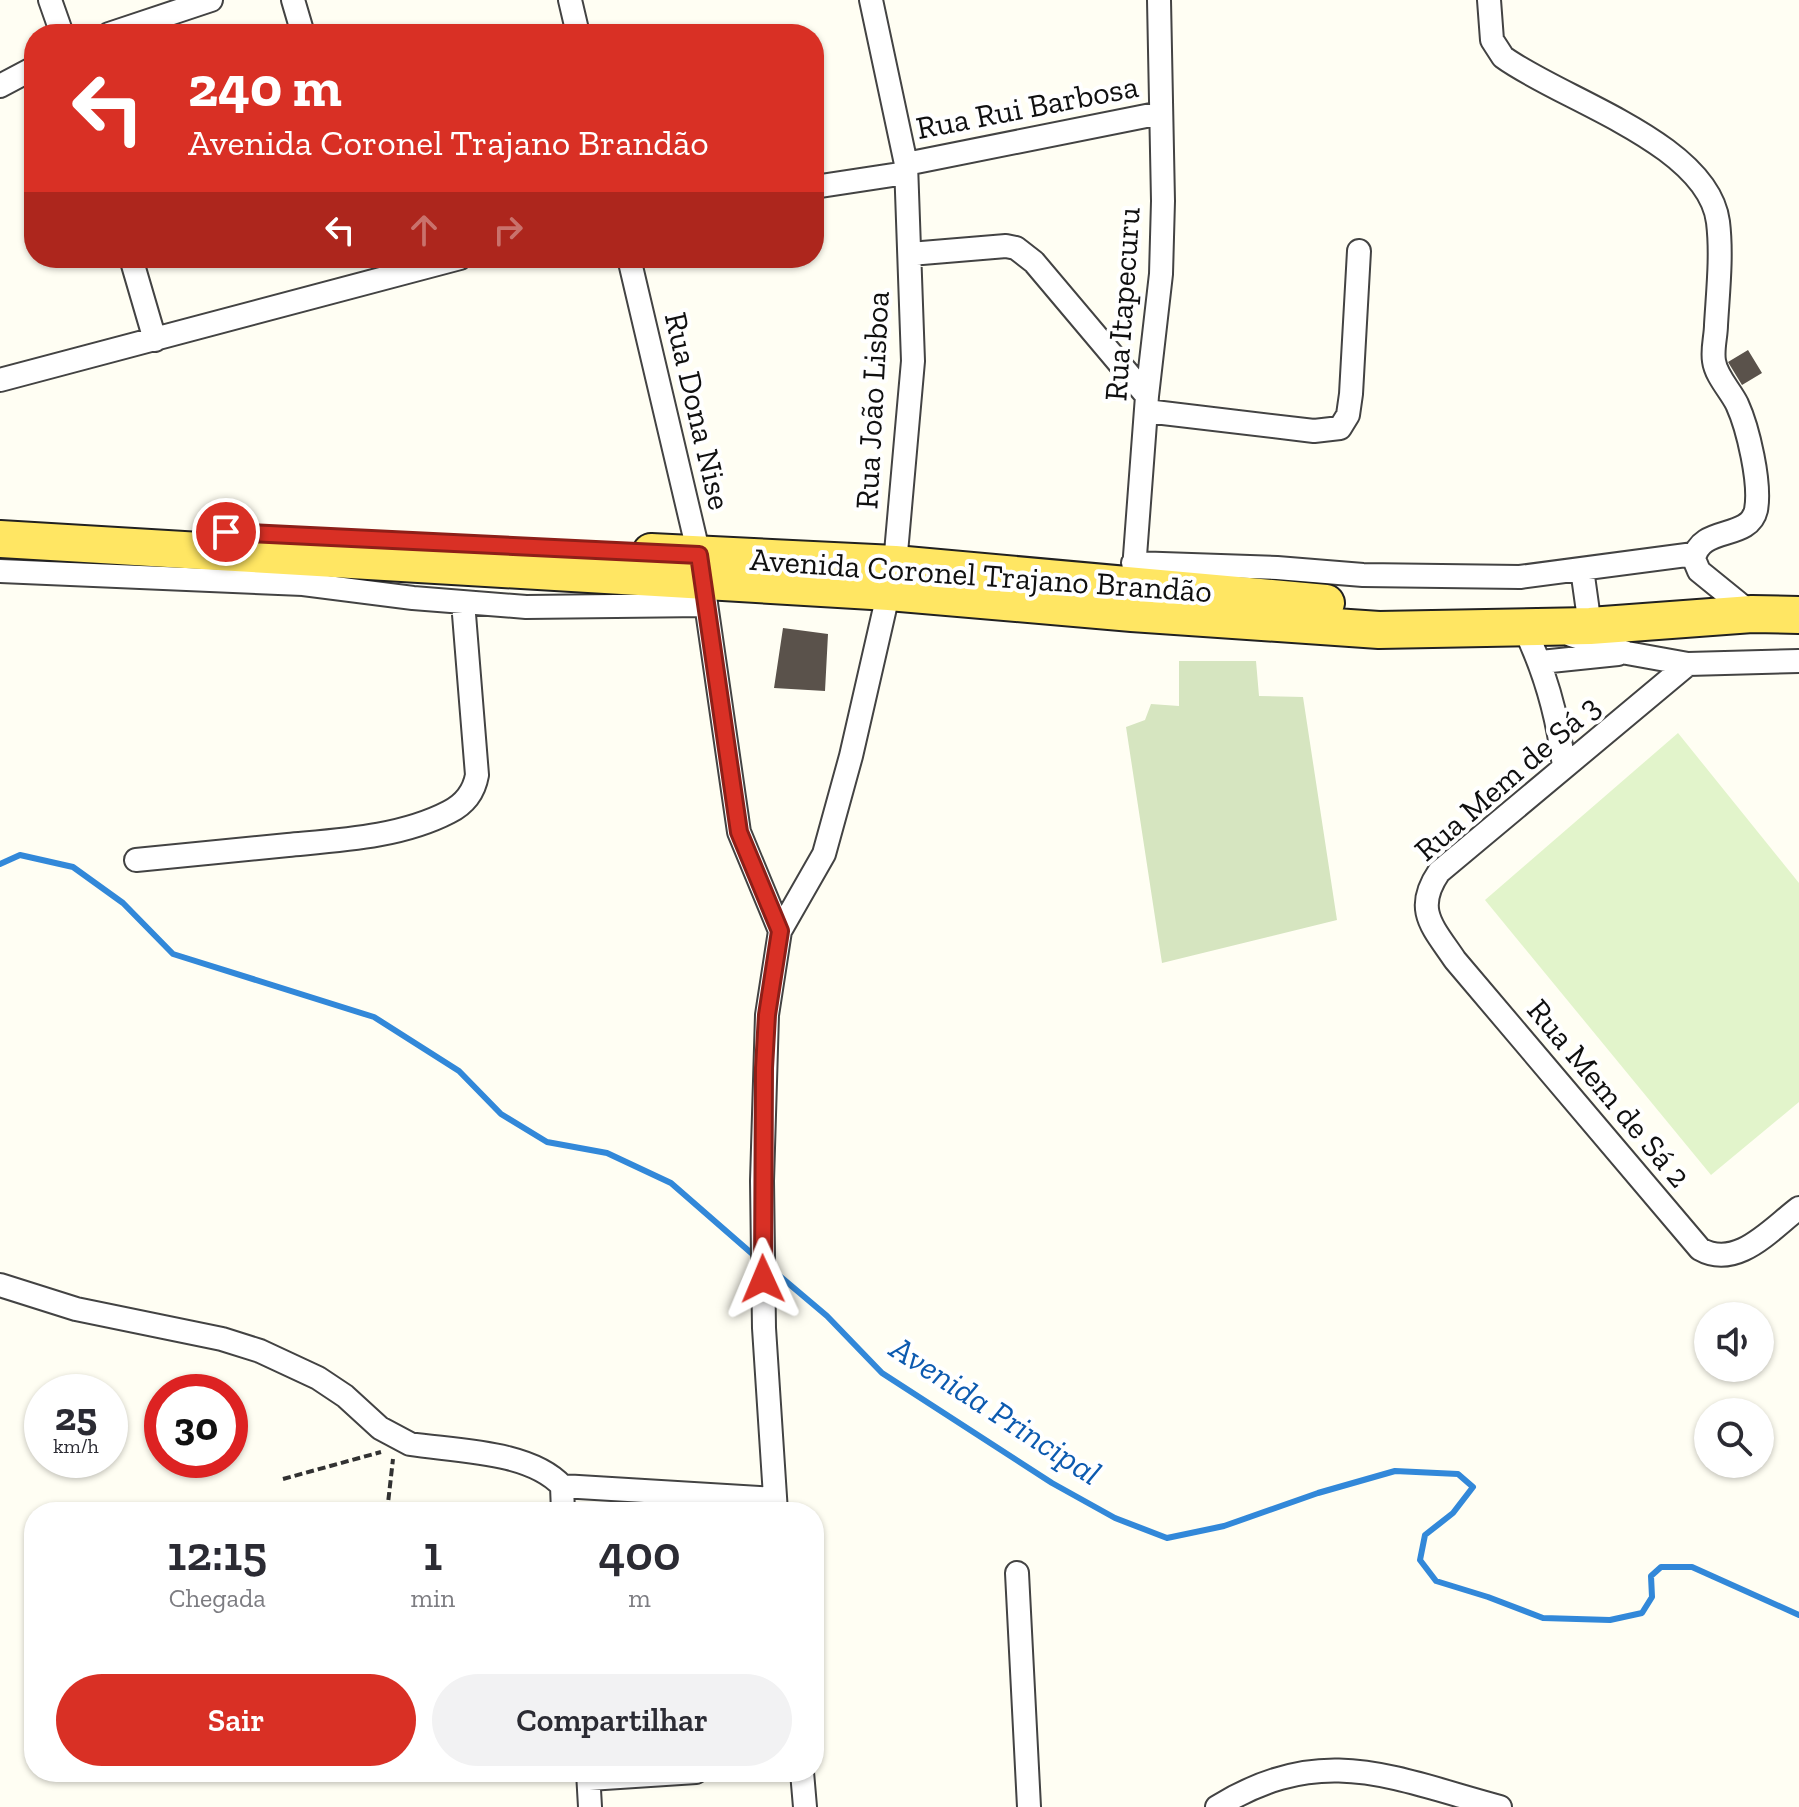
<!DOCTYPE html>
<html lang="pt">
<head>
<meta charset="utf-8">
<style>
	body { margin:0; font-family:"Zilla Slab",serif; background:#f2f2f3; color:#2b2b33; height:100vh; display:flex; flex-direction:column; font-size:30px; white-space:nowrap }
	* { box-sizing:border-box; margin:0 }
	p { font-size:26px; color:#7c7c81 }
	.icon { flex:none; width:44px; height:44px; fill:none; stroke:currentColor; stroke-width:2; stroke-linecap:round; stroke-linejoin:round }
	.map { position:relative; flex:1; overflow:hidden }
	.details { position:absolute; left:24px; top:1502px; width:800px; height:280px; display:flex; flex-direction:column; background:#fff; border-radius:32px; box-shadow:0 2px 6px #0004 }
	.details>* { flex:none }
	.banner { position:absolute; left:24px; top:24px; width:800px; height:244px; border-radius:32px; box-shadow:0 2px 6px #0004; background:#d93025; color:#fff; overflow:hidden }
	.tools { position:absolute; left:1694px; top:1302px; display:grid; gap:16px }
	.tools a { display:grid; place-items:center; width:80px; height:80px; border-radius:50%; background:#fff; box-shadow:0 2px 6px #0004; font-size:40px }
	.speed { position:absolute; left:24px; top:1374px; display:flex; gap:16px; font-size:40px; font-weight:700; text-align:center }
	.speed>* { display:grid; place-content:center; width:104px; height:104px; border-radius:50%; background:#fff; box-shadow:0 2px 6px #0004; line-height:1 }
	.speed small { font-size:20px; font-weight:400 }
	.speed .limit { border:12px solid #d22; background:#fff; color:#111 }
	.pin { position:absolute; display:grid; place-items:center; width:68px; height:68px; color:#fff; margin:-34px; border:4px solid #fff; border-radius:50%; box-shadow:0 2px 8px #0007 }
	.me { position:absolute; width:88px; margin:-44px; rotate:359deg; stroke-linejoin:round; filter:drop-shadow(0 0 6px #0008) }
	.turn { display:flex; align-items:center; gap:28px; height:168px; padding:0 32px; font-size:36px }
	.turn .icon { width:104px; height:104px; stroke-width:2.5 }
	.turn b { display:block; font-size:56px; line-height:68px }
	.lanes { display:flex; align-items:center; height:76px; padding:0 32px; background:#0003; justify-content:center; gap:40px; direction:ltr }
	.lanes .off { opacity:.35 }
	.eta { display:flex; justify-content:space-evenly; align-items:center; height:136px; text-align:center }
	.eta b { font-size:48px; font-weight:600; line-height:56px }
	.button { display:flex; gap:16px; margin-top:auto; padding:16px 32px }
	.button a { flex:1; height:92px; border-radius:48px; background:#d93025; color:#fff; font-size:32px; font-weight:600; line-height:92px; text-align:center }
	.button a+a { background:#f2f2f3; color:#2b2b33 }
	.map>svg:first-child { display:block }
	.cemetery { fill:#d6e5c0 }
	.pitch { fill:#e2f4cb }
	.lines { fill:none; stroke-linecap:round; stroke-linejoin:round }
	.stream { stroke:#3288d9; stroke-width:6 }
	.building { fill:#5a524b }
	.street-casing { stroke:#434343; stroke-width:26 }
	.primary-casing { stroke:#212121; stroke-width:40 }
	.path { stroke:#323232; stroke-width:4; stroke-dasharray:8 4; stroke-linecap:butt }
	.street { stroke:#fff; stroke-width:22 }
	.primary { stroke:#ffe663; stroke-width:36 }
	.route-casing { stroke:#8d1f18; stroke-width:20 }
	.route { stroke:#d93025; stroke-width:14 }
	.labels { text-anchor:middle; stroke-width:8; stroke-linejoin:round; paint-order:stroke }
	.street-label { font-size:32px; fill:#101010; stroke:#fff }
	.water-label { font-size:34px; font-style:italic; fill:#0c5aaf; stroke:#fff }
</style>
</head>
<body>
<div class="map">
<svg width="1799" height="1807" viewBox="0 0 1799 1807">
	<rect width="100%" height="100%" fill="#fffef3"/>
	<!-- cemetery -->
	<path class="cemetery" d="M1179 661H1256L1259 696 1303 697 1337 920 1162 963 1126 727 1145 720 1151 704 1179 706Z"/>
	<!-- pitch -->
	<path class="pitch" d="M1678 733 1799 883V1102L1711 1175 1485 900Z"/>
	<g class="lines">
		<!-- stream -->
		<path class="stream" d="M0 864 20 855 73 867 123 903 173 954 374 1017 459 1071 501 1114 547 1142 607 1153 671 1183 757 1258
			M769 1267 827 1316 882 1373 1052 1483 1115 1518 1167 1538 1224 1526 1318 1493 1395 1471 1458 1474 1473 1487 1453 1513 1425 1535 1420 1560 1436 1581 1488 1597 1543 1618 1610 1620 1642 1613 1652 1597 1651 1576 1661 1567H1692L1799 1615"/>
	</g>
	<!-- building -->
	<path class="building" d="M1748 350 1762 373 1742 385 1728 362Z
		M783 628 828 634 825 691 774 688Z"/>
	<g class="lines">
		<defs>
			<path id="street" d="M50 0 62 34
				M293 0 303 34
				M570 0 578 34
				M1489 0 1492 40 1503 57C1560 99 1708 143 1718 222 1722 255 1718 291 1716 325 1716 336 1712 349 1714 361 1716 376 1730 390 1737 404 1748 428 1761 483 1756 510 1749 541 1700 525 1694 559L1699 571 1752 614
				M109 34 211 0
				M0 86 34 68
				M906 164 1161 113
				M814 187 906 173
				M910 254 1006 246 1016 248 1034 262 1147 396
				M131 258 155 340
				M629 258 699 555 739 832 780 931 767 1015 762 1181 764 1328 776 1512
				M0 380 460 258
				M1146 411 1314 431 1340 428 1348 415 1351 394 1359 251
				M1133 563 1277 568 1363 575 1520 577 1694 554
				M1582 569 1590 626
				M0 571 303 584 413 598 526 607 705 605
				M1132 596 1147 396 1161 274 1163 201 1159 0
				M1523 626C1546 672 1558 717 1564 767
				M1571 635 1627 653 1688 664 1799 661
				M1541 662 1618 654
				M1688 664 1439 872C1413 910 1433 927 1455 960L1700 1249C1737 1270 1771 1229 1799 1208
				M136 860C187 855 237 850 288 845 341 840 401 837 449 812 465 804 474 792 477 775L463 602
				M780 931 824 854 851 756 895 564 913 361 906 164 871 0
				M0 1285 76 1309 222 1339 260 1351 318 1378 345 1396 380 1428 410 1444C456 1451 530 1451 562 1486
				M562 1486 775 1499
				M562 1486 563 1512
				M1017 1573 1029 1807
				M588 1772 590 1807
				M802 1772 805 1807
				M589 1779 696 1772
				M1217 1807C1322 1742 1392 1778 1500 1807"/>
			<path id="primary" d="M0 539 889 592 1132 613 1379 630 1590 626 1752 614 1799 615
				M651 552 895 564 1326 603"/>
		</defs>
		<!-- street casing -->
		<use href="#street" class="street-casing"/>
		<!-- primary casing -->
		<use href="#primary" class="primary-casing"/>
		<!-- path -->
		<path class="path" d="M283 1479 381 1452
			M387 1512 393 1459"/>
		<!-- street -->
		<use href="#street" class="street"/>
		<!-- primary -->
		<use href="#primary" class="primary"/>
	</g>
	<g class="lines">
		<defs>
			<path id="route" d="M226 532 699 555 739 832 780 931 767 1015 764 1068 763 1279"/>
		</defs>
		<!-- route casing -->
		<use href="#route" class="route-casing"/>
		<!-- route -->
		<use href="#route" class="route"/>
	</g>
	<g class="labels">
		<!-- street labels -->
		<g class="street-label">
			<text transform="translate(1027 107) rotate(-11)" y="11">Rua Rui Barbosa</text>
			<text transform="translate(1122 304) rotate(-86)" y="11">Rua Itapecuru</text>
			<text transform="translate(872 400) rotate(-87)" y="11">Rua João Lisboa</text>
			<text transform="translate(698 411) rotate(77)" y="11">Rua Dona Nise</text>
			<text transform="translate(981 575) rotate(4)" y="11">Avenida Coronel Trajano Brandão</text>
			<text transform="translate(1507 778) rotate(-41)" y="11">Rua Mem de Sá 3</text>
			<text transform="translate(1609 1093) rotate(50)" y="11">Rua Mem de Sá 2</text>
		</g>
		<!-- water labels -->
		<g class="water-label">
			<text transform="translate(996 1410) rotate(33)" y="12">Avenida Principal</text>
		</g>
	</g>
</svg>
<div class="tools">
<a><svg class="icon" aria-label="sound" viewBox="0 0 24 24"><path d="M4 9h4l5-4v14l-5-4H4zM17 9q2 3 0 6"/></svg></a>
<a><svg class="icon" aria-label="search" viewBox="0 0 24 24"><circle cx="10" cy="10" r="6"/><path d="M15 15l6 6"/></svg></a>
</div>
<div class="speed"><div>25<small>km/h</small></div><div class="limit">30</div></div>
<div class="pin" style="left:226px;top:532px;background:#d93025"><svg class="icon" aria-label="arrive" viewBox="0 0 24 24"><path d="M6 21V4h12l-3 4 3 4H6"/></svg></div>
<svg class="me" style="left:763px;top:1279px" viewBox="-20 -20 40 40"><path d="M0-17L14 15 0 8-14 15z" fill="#d93025" stroke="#fff" stroke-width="4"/></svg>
<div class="banner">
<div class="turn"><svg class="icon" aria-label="left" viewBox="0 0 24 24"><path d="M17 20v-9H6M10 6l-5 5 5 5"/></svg><div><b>240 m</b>Avenida Coronel Trajano Brandão</div></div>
<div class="lanes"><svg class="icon" aria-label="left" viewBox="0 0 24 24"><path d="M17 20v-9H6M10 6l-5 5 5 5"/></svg><svg class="icon off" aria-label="ahead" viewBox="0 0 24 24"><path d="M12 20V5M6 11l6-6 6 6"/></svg><svg class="icon off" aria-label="right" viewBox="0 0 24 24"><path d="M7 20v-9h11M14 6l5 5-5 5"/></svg></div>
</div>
<section class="details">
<div class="eta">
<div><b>12:15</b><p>Chegada</p></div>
<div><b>1</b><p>min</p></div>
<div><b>400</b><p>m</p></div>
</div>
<div class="button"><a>Sair</a><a>Compartilhar</a></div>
</section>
</div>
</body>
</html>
